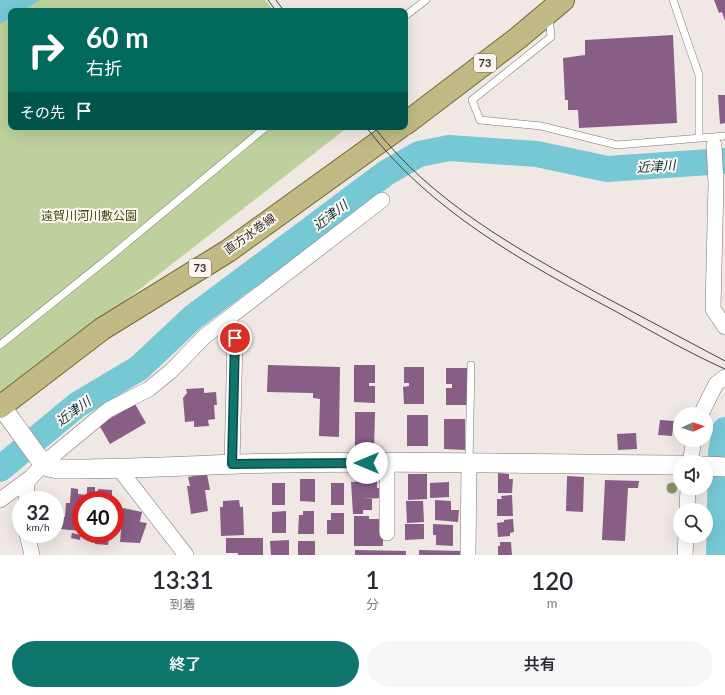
<!DOCTYPE html>
<html lang="ja">
<head>
<meta charset="utf-8">
<style>
	body { margin:0; font-family:Lato,"Noto Sans JP",sans-serif; background:#f7f7f7; color:#2b2b33; height:100vh; display:flex; flex-direction:column; font-size:15px; white-space:nowrap }
	* { box-sizing:border-box; margin:0 }
	p { font-size:13px; color:#7c7c81 }
	.icon { flex:none; width:22px; height:22px; fill:none; stroke:currentColor; stroke-width:2; stroke-linecap:round; stroke-linejoin:round }
	.map { position:relative; height:555px; overflow:hidden }
	.panel { display:flex; flex-direction:column; background:#fff; flex:1 }
	.panel>* { flex:none }
	.guide { position:absolute; left:8px; top:8px; width:400px; height:122px; border-radius:8px; box-shadow:0 4px 16px #0002; background:#00695c; color:#fff; overflow:hidden }
	.needle { width:26px; rotate:87deg }
	.fabs { position:absolute; left:673px; top:407px; display:grid; gap:8px }
	.fabs a { display:grid; place-items:center; width:40px; height:40px; border-radius:50%; background:#fff; box-shadow:0 4px 16px #0002; font-size:20px }
	.speed { position:absolute; left:12px; top:491px; display:flex; gap:8px; font-size:20px; font-weight:700; text-align:center }
	.speed>* { display:grid; place-content:center; width:52px; height:52px; border-radius:50%; background:#fff; box-shadow:0 4px 16px #0002; line-height:1 }
	.speed small { font-size:10px; font-weight:400 }
	.speed .limit { border:6px solid #d22; background:#fff; color:#111 }
	.pin { position:absolute; display:grid; place-items:center; width:34px; height:34px; color:#fff; margin:-17px; border:2px solid #fff; border-radius:50%; box-shadow:0 1px 4px #0007 }
	.me { position:absolute; width:44px; margin:-22px; rotate:270deg; stroke-linejoin:round; filter:drop-shadow(0 0 3px #0008) }
	.turn { display:flex; align-items:center; gap:14px; height:84px; padding:0 12px; font-size:18px }
	.turn .icon { width:52px; height:52px; stroke-width:2.5 }
	.turn b { display:block; font-size:28px; line-height:34px }
	.then { display:flex; align-items:center; height:38px; padding:0 12px; background:#0003; gap:8px; font-size:15px }
	.eta { display:flex; justify-content:space-evenly; align-items:center; height:68px; text-align:center }
	.eta b { font-size:24px; font-weight:600; line-height:28px }
	.action { display:flex; gap:8px; margin-top:auto; padding:8px 12px }
	.action a { flex:1; height:46px; border-radius:24px; background:#0f766e; color:#fff; font-size:16px; font-weight:600; line-height:46px; text-align:center }
	.action a+a { background:#f7f7f7; color:#2b2b33 }
	.map>svg:first-child { display:block }
	.green { fill:#bed19c }
	.water { fill:#76c8d5 }
	.lines { fill:none; stroke-linecap:round; stroke-linejoin:round }
	.river { stroke:#76c8d5; stroke-width:26 }
	.building { fill:#885d86 }
	.service-casing { stroke:#7c7673; stroke-width:8 }
	.minor-casing { stroke:#7c7673; stroke-width:16 }
	.tertiary-casing { stroke:#7c7673; stroke-width:20 }
	.primary-casing { stroke:#736a30; stroke-width:24 }
	.service { stroke:#fff; stroke-width:7 }
	.minor { stroke:#fff; stroke-width:15 }
	.tertiary { stroke:#fff; stroke-width:19 }
	.primary { stroke:#c1ba84; stroke-width:22 }
	.tram { stroke:#474442; stroke-width:1 }
	.tree { fill:#8c926b }
	.route-casing { stroke:#0a4d48; stroke-width:10 }
	.route { stroke:#0f766e; stroke-width:7 }
	.labels { text-anchor:middle; stroke-width:4; stroke-linejoin:round; paint-order:stroke }
	.shield { fill:#fcf5f1; stroke:#6c6866; stroke-width:1 }
	.shield-label { font-size:11px; font-weight:bold; fill:#2f2c2b }
	.park-label { font-size:12px; fill:#3b4c08; stroke:#fcf5f1 }
	.street-label { font-size:12px; fill:#2f2c2b; stroke:#fcf5f1 }
	.water-label { font-size:13px; font-style:italic; fill:#063036; stroke:#fcf5f1 }
</style>
</head>
<body>
<div class="map">
<svg width="725" height="555" viewBox="0 0 725 555">
	<rect width="100%" height="100%" fill="#efe8e4"/>
	<!-- green -->
	<path class="green" d="M0 0H265L274 11H11V127H348L0 398Z"/>
	<!-- water -->
	<path class="water" d="M0 0H40L22 11H11V18L0 24Z"/>
	<g class="lines">
		<!-- river -->
		<path class="river" d="M0 469 77 405 139 368 192 318 386 173 419 154 449 148 537 154 607 169 725 161
			M719 555 721 452 725 430"/>
	</g>
	<!-- building -->
	<path class="building" d="M714 0H725V21L722 12 719 13Z
		M673 35 677 123 579 128 578 110H568V100H565L563 58 585 55V40Z
		M718 95H725V123L720 124Z
		M268 365 340 367 339 437 319 436 320 399 313 398V393L267 392Z
		M354 365H375V383H369V386H375V403L354 402Z
		M404 367H424V404H404L403 387 409 386V383H404Z
		M446 368H467V405H446V388H452V384H446Z
		M204 388V393L216 392 217 405H214L215 419 208 420 209 426 194 427V421L185 422 183 398 187 393 186 389Z
		M135 404 146 423 110 444 99 425Z
		M355 412H375L374 449 355 448Z
		M407 415H428V446H407Z
		M444 419H465V450L444 449Z
		M660 420 674 421 672 436 658 435Z
		M636 433 637 449 618 450 617 434Z
		M498 473 509 474V479H513L512 493H498Z
		M207 474 210 490H205L208 511 191 514 187 486H190L188 477Z
		M408 474H427V499L408 500Z
		M567 476 584 477 583 512 566 511Z
		M300 479H315V502L300 501Z
		M605 480 639 481 638 488H628L625 541 602 540Z
		M377 481V488H382V498L363 499H372V510H363V514H353L351 482Z
		M449 482V497L430 498V483Z
		M272 483H285V505H272Z
		M331 483H344V505H331Z
		M87 487H95V500H87Z
		M71 488 78 489V494L86 495 85 500H81V531L60 529 61 517H65L66 503H70Z
		M98 489 112 490V500H97Z
		M512 495 513 516H497V499H502L501 496Z
		M239 500 240 507H243L244 535 221 536 220 507H223V501Z
		M435 500 451 501V510H459L458 522 435 520Z
		M406 501H423L424 522 407 523Z
		M123 508 142 512 140 522 147 523 140 543 120 542Z
		M286 511V533H272V512Z
		M303 511H314V534H298L299 515H303Z
		M331 513H344V534H327V520H331Z
		M354 516H369V519H383V546H354Z
		M513 519 514 532 510 533V536L498 537 497 523 504 522V520Z
		M405 524H424V539L405 540Z
		M433 524 453 525V546L436 545V535H433Z
		M72 533 81 535 80 540 71 538Z
		M95 537 109 538 108 545 95 544Z
		M226 538H263V555H238V553H226Z
		M289 540V555H271L270 541Z
		M298 541H315V555H298Z
		M500 542H511L512 555H498V546H500Z
		M355 550 406 551V555H355Z
		M419 550 462 551 461 555H419Z"/>
	<g class="lines">
		<defs>
			<path id="service" d="M673 0 699 75V137
				M405 16 426 0
				M549 17 551 37 472 100 480 120 541 126 617 145 725 136
				M0 345 111 256 266 127
				M469 463 471 365"/>
			<path id="minor" d="M714 145 716 183 713 309 725 327
				M701 414 716 384 725 377
				M690 462 694 440
				M387 463V533
				M232 465 235 338
				M120 470 186 555
				M0 500 30 478
				M26 500 27 482 44 463 108 410 149 389 171 371 205 336 382 200
				M687 510 688 488
				M27 534 32 555
				M468 555 469 463
				M685 555 686 536"/>
			<path id="tertiary" d="M1 406 38 457 48 467 58 469C118 470 178 466 239 464 386 460 533 464 680 465
				M706 466 725 467"/>
			<path id="primary" d="M405 124 518 38 563 0
				M0 407 102 329 228 251 400 127"/>
		</defs>
		<!-- service casing -->
		<use href="#service" class="service-casing"/>
		<!-- minor casing -->
		<use href="#minor" class="minor-casing"/>
		<!-- tertiary casing -->
		<use href="#tertiary" class="tertiary-casing"/>
		<!-- primary casing -->
		<use href="#primary" class="primary-casing"/>
		<!-- service -->
		<use href="#service" class="service"/>
		<!-- minor -->
		<use href="#minor" class="minor"/>
		<!-- tertiary -->
		<use href="#tertiary" class="tertiary"/>
		<!-- primary -->
		<use href="#primary" class="primary"/>
		<!-- tram -->
		<path class="tram" d="M268 0 276 11
			M276 0 284 11
			M366 127C430 211 523 262 615 311 651 331 687 352 725 369
			M374 127C432 202 517 249 599 294 641 316 683 339 725 361"/>
	</g>
	<!-- trees -->
	<circle class="tree" cx="672" cy="488" r="5.5"/>
	<g class="lines">
		<defs>
			<path id="route" d="M235 338 232 464 367 463"/>
		</defs>
		<!-- route casing -->
		<use href="#route" class="route-casing"/>
		<!-- route -->
		<use href="#route" class="route"/>
	</g>
	<g class="labels">
		<!-- shield labels -->
		<g class="shield">
			<rect x="474" y="54" width="22" height="18" rx="3"/>
			<rect x="189" y="259" width="22" height="18" rx="3"/>
		</g>
		<g class="shield-label">
			<text x="485" y="67">73</text>
			<text x="200" y="272">73</text>
		</g>
		<!-- park labels -->
		<g class="park-label">
			<text x="89" y="220">遠賀川河川敷公園</text>
		</g>
		<!-- street labels -->
		<g class="street-label">
			<text transform="translate(250 234) rotate(-36)" y="4">直方水巻線</text>
		</g>
		<!-- water labels -->
		<g class="water-label">
			<text transform="translate(656 166) rotate(-4)" y="5">近津川</text>
			<text transform="translate(330 215) rotate(-37)" y="5">近津川</text>
			<text transform="translate(73 411) rotate(-36)" y="5">近津川</text>
		</g>
	</g>
</svg>
<div class="fabs">
<a><svg class="needle" viewBox="-14 -14 28 28"><path d="M0-13l5 13h-10z" fill="#e53935"/><path d="M0 13l5-13h-10z" fill="#7c7c81"/></svg></a>
<a><svg class="icon" aria-label="sound" viewBox="0 0 24 24"><path d="M4 9h4l5-4v14l-5-4H4zM17 9q2 3 0 6"/></svg></a>
<a><svg class="icon" aria-label="search" viewBox="0 0 24 24"><circle cx="10" cy="10" r="6"/><path d="M15 15l6 6"/></svg></a>
</div>
<div class="speed"><div>32<small>km/h</small></div><div class="limit">40</div></div>
<div class="pin" style="left:235px;top:338px;background:#d93025"><svg class="icon" aria-label="arrive" viewBox="0 0 24 24"><path d="M6 21V4h12l-3 4 3 4H6"/></svg></div>
<svg class="me" style="left:367px;top:463px" viewBox="-20 -20 40 40"><circle r="19" fill="#fff"/><path d="M0-13L10 11 0 6-10 11z" fill="#0f766e"/></svg>
<div class="guide">
<div class="turn"><svg class="icon" aria-label="right" viewBox="0 0 24 24"><path d="M7 20v-9h11M14 6l5 5-5 5"/></svg><div><b>60 m</b>右折</div></div>
<div class="then">その先<svg class="icon" aria-label="arrive" viewBox="0 0 24 24"><path d="M6 21V4h12l-3 4 3 4H6"/></svg></div>
</div>
</div>
<section class="panel">
<div class="eta">
<div><b>13:31</b><p>到着</p></div>
<div><b>1</b><p>分</p></div>
<div><b>120</b><p>m</p></div>
</div>
<div class="action"><a>終了</a><a>共有</a></div>
</section>
</body>
</html>
